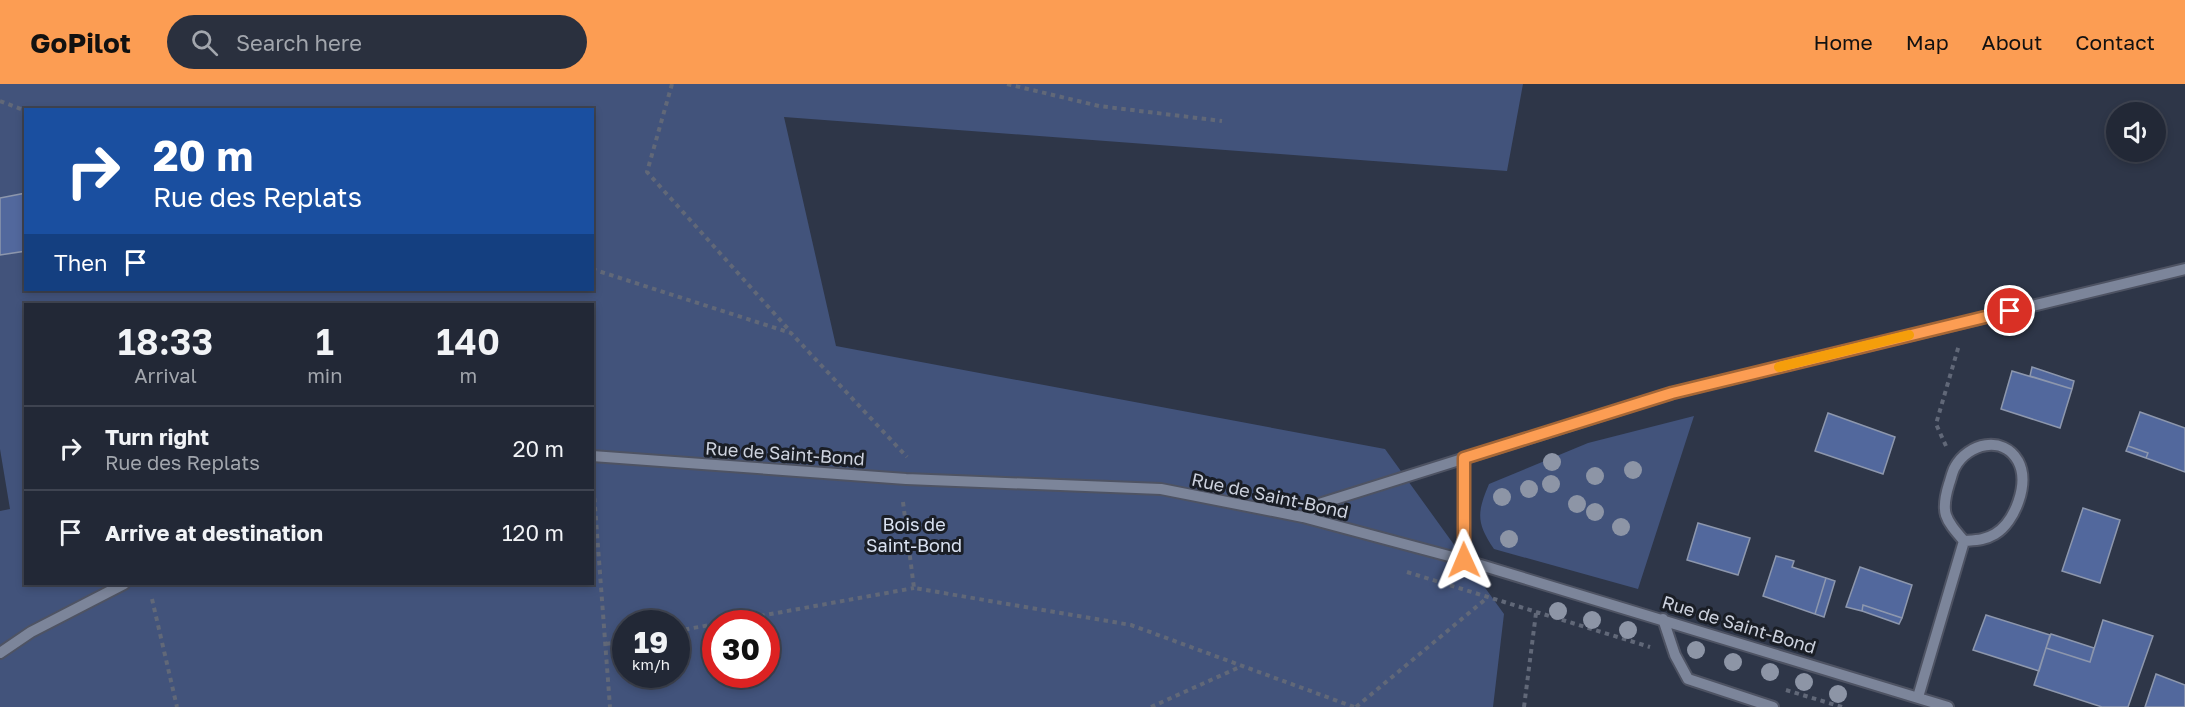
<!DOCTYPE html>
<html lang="en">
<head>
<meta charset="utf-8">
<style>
	body { margin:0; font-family:"Golos Text",sans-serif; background:#2a303e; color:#f1f3f6; height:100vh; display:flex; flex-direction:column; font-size:22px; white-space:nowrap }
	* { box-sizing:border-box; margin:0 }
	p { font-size:20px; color:#a2a6ad }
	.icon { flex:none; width:33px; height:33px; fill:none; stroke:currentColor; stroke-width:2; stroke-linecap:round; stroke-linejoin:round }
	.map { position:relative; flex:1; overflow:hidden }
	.side { position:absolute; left:24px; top:219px; width:570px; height:282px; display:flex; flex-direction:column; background:#222836; border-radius:0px; box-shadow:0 3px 9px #0003,0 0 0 2px #3f4451 }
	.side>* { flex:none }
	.banner { position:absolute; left:24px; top:24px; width:570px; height:183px; border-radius:0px; box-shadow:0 3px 9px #0003,0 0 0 2px #3f4451; background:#1a4fa0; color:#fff; overflow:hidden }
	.buttons { position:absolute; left:2106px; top:18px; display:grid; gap:12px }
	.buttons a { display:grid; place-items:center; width:60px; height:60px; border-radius:50%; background:#222836; box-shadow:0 3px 9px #0003,0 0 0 2px #3f4451; font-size:30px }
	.speed { position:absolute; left:612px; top:526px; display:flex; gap:12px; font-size:30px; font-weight:700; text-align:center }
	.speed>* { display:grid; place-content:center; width:78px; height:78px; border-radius:50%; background:#222836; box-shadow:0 3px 9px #0003,0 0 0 2px #3f4451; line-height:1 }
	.speed small { font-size:15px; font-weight:400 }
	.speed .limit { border:9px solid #d22; background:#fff; color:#111 }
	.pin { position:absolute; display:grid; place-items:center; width:51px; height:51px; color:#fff; margin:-26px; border:3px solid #fff; border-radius:50%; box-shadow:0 2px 6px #0007 }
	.me { position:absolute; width:66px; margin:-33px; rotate:359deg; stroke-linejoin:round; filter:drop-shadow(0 0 4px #0008) }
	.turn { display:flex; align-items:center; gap:21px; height:126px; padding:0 30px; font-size:27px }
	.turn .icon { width:78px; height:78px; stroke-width:2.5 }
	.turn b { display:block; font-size:42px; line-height:51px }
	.then { display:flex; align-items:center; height:57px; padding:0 30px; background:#0003; gap:12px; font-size:22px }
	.eta { display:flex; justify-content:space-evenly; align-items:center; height:102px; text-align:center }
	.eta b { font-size:36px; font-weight:600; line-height:42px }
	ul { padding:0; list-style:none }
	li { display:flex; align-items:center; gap:18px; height:84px; padding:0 30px; border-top:2px solid #3f4451 }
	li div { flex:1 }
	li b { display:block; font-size:22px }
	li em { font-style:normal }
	header { display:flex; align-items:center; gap:36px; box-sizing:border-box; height:84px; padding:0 30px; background:#fc9d53; color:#111 }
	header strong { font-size:28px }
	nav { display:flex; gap:33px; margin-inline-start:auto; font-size:21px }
	.search { width:420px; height:54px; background:#2a303e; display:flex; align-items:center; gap:15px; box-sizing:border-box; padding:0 21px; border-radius:33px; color:#a2a6ad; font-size:22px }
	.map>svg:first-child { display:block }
	.green { fill:#42537b; fill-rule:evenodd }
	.building { fill:#52689d; stroke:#8d97ad; stroke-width:1.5 }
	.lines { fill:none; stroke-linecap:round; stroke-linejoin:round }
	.minor-casing { stroke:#4e5363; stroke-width:14 }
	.path { stroke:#616878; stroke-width:4; stroke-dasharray:4.5 4.5; stroke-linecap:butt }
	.minor { stroke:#7c859a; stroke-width:10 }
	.tree { fill:#8d95a6 }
	.route-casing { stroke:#a46636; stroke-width:15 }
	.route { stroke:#fc9d53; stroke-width:10 }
	.slow { stroke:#f59e0b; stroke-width:10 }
	.labels { text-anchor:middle; stroke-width:6; stroke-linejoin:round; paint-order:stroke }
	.street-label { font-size:18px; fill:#cdd2de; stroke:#1a1e26 }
	.park-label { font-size:18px; fill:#dae2f2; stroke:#1a1e26 }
</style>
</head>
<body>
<header>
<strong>GoPilot</strong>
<div class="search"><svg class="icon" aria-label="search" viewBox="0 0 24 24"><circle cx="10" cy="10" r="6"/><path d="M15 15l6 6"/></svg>Search here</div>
<nav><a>Home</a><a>Map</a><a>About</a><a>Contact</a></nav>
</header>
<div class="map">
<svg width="2185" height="623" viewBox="0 0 2185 623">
	<rect width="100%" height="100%" fill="#2e3648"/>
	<!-- green -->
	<path class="green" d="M0 0H1523L1507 87 784 33 836 262 1385 365 1504 530 1493 623H0V427L10 425 0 365ZM26 26H592V206H26ZM26 220H592V500H26ZM626 540H676V591H626ZM716 540H766V591H716Z
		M1694 332 1638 505 1494 465C1476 438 1477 429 1489 400L1588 359Z"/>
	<!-- building -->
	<path class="building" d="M26 109V167L0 171V114Z
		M2032 283 2074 297 2072 305 2030 292Z
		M2012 287 2072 305 2060 344 2001 325Z
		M2140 328 2185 344V388L2146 374 2148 369 2128 362Z
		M1828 329 1895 353 1883 390 1815 367Z
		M2128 362 2148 369 2146 374 2126 367Z
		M2083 424 2120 436 2100 499 2062 487Z
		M1698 439 1750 454 1738 491 1687 476Z
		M1776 472 1794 477 1792 483 1826 494 1815 530 1763 512Z
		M1860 483 1912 501 1902 534 1863 521 1862 527 1846 523Z
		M1826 494 1835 497 1824 533 1815 530Z
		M1863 521 1902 534 1899 540 1862 527Z
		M1986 531 2050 551 2039 587 1973 566Z
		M2103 536 2153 552 2128 623H2102L2034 601 2046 564 2090 578Z
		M2051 550 2094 564 2090 578 2046 564Z
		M2156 590 2185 601V623H2145Z"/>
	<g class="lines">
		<defs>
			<path id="minor" d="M592 372 906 395 1161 405 1303 433 1464 476 1948 623
				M1464 374V476
				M1303 433 1319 420 1672 309 2185 185
				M1663 535 1675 571 1688 595 1773 623
				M0 569 31 548 124 500
				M1918 613 1964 457C1976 456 1985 456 1995 450 2015 438 2030 399 2018 377 2003 351 1968 359 1955 383 1952 388 1951 395 1949 400 1940 429 1945 435 1964 457"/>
		</defs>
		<!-- minor casing -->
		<use href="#minor" class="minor-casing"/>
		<!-- path -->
		<path class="path" d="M672 0 647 88 790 247
			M1007 0 1099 22 1222 37
			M0 17 26 27
			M592 185 791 249 907 373
			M1946 362 1936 340 1959 261
			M593 396 610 623
			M903 418 914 504 1131 541 1354 623
			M1407 488 1650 563
			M152 515 177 623
			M716 540 914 504
			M676 547 716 540
			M606 560 626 557
			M1786 606 1842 623
			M1151 623 1242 582
			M1356 623 1487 514
			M1524 623 1536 529"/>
		<!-- minor -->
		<use href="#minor" class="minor"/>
	</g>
	<!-- trees -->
	<g class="tree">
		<circle cx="1552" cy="378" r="9"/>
		<circle cx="1633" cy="386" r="9"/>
		<circle cx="1595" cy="392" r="9"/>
		<circle cx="1551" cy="400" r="9"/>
		<circle cx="1529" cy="405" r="9"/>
		<circle cx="1502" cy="413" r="9"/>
		<circle cx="1577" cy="420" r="9"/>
		<circle cx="1595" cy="428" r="9"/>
		<circle cx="1621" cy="443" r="9"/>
		<circle cx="1509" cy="455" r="9"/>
		<circle cx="1558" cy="527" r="9"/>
		<circle cx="1592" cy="536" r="9"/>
		<circle cx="1628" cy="546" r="9"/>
		<circle cx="1696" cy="566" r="9"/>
		<circle cx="1733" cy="578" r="9"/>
		<circle cx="1770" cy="588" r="9"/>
		<circle cx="1804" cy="598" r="9"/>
		<circle cx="1838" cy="610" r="9"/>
	</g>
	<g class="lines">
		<defs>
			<path id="route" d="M1464 476V374L1672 309 2010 227"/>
		</defs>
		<!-- route casing -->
		<use href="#route" class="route-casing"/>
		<!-- route -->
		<use href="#route" class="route"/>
		<!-- slow -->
		<path class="slow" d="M1779 283 1909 251"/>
	</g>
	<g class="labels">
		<!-- street labels -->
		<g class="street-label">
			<text transform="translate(785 370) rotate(4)" y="6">Rue de Saint-Bond</text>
			<text transform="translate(1270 412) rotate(12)" y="6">Rue de Saint-Bond</text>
			<text transform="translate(1739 541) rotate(17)" y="6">Rue de Saint-Bond</text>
		</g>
		<!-- park labels -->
		<g class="park-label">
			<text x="914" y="447">Bois de<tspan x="914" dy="21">Saint-Bond</tspan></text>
		</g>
	</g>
</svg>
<div class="buttons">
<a><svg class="icon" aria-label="sound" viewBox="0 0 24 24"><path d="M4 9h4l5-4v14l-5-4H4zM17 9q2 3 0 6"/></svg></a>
</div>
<div class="speed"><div>19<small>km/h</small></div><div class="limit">30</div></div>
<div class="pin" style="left:2010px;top:227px;background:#d93025"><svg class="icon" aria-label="arrive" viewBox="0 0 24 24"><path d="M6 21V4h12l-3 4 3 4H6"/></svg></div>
<svg class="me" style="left:1464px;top:476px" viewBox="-20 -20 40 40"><path d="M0-17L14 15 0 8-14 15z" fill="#fc9d53" stroke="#fff" stroke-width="4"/></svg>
<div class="banner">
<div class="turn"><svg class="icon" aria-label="right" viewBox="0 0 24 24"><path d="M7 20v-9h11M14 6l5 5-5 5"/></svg><div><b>20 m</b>Rue des Replats</div></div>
<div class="then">Then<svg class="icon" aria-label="arrive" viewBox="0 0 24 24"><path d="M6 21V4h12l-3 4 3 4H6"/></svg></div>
</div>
<section class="side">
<div class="eta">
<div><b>18:33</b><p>Arrival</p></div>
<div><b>1</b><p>min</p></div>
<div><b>140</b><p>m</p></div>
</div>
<ul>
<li><svg class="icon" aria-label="right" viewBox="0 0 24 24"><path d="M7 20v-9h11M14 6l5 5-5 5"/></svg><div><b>Turn right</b><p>Rue des Replats</p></div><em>20 m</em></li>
<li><svg class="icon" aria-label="arrive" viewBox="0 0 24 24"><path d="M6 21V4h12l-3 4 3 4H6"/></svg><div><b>Arrive at destination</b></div><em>120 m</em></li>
</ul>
</section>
</div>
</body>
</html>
